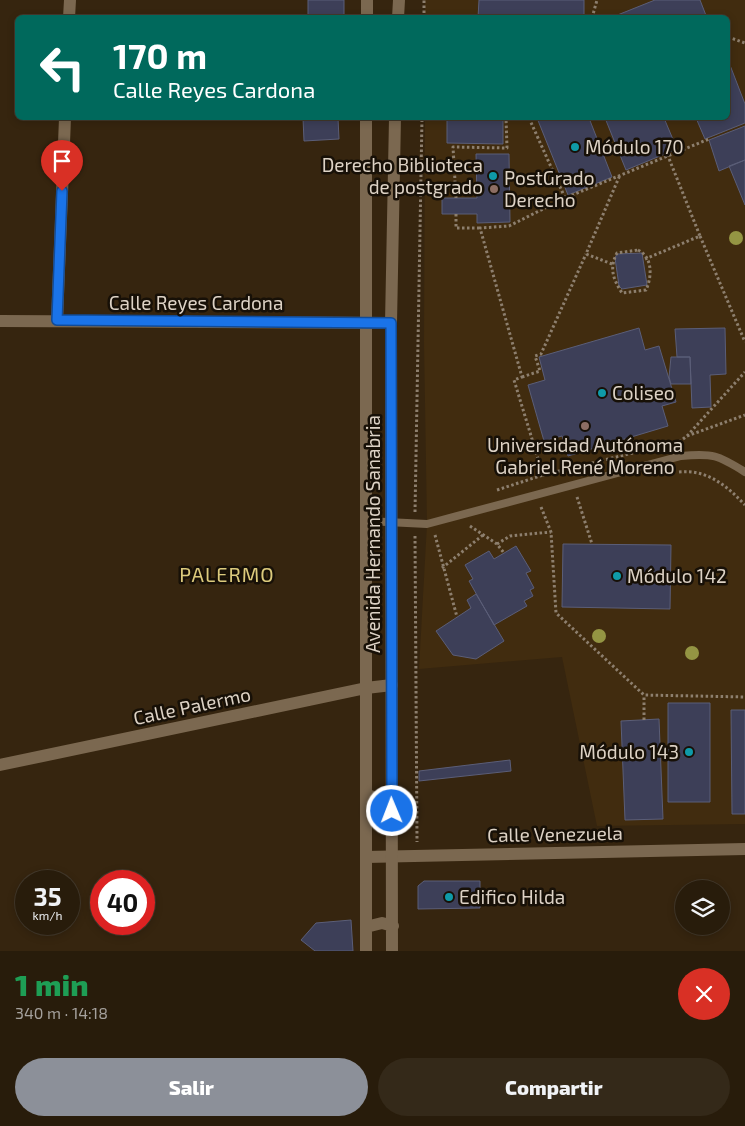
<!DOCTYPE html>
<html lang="es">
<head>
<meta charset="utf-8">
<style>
	body { margin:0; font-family:"Exo 2",sans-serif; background:#342919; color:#f1f3f6; height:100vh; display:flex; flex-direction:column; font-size:19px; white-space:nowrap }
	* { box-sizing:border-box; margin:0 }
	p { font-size:16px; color:#a5a19d }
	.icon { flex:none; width:28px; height:28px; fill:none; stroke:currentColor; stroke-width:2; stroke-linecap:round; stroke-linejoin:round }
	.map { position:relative; height:951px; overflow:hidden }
	.details { display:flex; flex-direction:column; background:#281c0b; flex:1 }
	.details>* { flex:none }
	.banner { position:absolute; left:15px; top:15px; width:715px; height:105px; border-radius:8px; box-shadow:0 2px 8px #0003,0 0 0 1px #443a2c; background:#00695c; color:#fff; overflow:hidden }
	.buttons { position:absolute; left:675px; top:880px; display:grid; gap:10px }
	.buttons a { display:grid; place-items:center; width:55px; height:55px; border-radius:50%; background:#281c0b; box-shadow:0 2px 8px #0003,0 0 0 1px #443a2c; font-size:25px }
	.speed { position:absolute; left:15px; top:870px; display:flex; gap:10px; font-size:25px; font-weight:700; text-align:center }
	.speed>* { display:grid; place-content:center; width:65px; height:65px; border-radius:50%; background:#281c0b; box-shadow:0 2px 8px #0003,0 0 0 1px #443a2c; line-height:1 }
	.speed small { font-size:12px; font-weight:400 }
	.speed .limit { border:8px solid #d22; background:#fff; color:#111 }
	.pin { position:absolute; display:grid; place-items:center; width:42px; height:42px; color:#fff; margin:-51px -21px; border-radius:50% 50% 50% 0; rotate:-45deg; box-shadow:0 0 5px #0007 }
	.pin .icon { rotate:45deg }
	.me { position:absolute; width:55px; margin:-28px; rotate:359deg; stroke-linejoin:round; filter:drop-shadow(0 0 4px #0008) }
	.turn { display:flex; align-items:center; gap:18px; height:105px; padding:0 15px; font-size:22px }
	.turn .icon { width:65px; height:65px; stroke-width:2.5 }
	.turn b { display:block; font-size:35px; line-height:42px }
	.round { display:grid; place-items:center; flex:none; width:52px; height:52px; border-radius:26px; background:#342919 }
	.head { display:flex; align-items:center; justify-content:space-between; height:85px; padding:0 15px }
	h1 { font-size:30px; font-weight:800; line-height:38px; color:#1e9e55 }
	.cta { display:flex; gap:10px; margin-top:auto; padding:10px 15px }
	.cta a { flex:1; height:58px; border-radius:30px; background:#8c9099; color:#fff; font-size:20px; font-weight:800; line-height:58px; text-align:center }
	.cta a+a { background:#342919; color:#f1f3f6 }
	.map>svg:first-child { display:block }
	.built { fill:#412c0f }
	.building { fill:#3d3f58; stroke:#5b5e78 }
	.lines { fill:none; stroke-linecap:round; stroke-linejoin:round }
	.path { stroke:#8d7f6e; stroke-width:3; stroke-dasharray:2.5 2.5; stroke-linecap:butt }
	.service { stroke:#7b6850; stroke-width:8 }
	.minor { stroke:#7b6850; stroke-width:12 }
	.tertiary { stroke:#7b6850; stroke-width:12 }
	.tree { fill:#949543 }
	.route-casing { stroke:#114b97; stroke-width:12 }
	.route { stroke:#1a73e8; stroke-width:9 }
	.culture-dot { fill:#0f9aa8; stroke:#171007; stroke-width:2 }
	.education-dot { fill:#8d6e63; stroke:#171007; stroke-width:2 }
	.labels { text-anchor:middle; stroke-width:5; stroke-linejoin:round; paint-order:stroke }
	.poi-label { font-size:19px; fill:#ddd2c5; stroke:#171007; text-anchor:start }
	.street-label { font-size:19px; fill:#ddd2c5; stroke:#171007 }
	.neighbourhood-label { font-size:20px; letter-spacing:1px; fill:#dcca7c; stroke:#171007 }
</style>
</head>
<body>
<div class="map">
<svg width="745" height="951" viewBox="0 0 745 951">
	<rect width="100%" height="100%" fill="#36250f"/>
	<!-- built -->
	<path class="built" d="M425 0H745V824L597 826 562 657 419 669 427 524 424 342 425 118H728V18L425 17Z"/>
	<!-- building -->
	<path class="building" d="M308 0H344V18H308Z
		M479 0H584V18H478Z
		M655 0H700L707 18H610Z
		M728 60 745 104V123L705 139 696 118H728Z
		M303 118H338L339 139 304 141Z
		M447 118H503V144L447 143Z
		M537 118H589L612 177 568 195Z
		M605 118H664L677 149 626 170Z
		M745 126V160L719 171 709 140Z
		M476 154H509L510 222 477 223V214H442V198H477Z
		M745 160V205L729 166Z
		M642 253 647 285 622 289 619 286 615 258 617 254Z
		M639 328 645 350 659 346 676 402 662 406 668 426 568 456 562 436 544 441 528 385 545 380 539 357Z
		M725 328 726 374 710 375 711 407 692 408 690 357H677L675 329Z
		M671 357H690L691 384H671L669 377Z
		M563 544 671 545 670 609 562 607Z
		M516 546 531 571 526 573 534 588 530 590 533 596 524 601 527 606 494 625 469 581 473 579 465 565 489 551 494 559Z
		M476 594 504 641 476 659 453 655 436 631 471 608 467 600Z
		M668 703H710V802H668Z
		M731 710H745V814H732Z
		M659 719 663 819 625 820 621 721Z
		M510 760 511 771 419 781V771Z
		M424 881H480V908L418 909V886Z
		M351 920 353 951H315L301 940 316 923Z"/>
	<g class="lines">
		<!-- path -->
		<path class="path" d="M424 18V0
			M592 18 597 0
			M728 37 745 43
			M529 118 565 198
			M456 198 453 147 507 148 506 118
			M456 214V228H480
			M700 236 745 342
			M638 250C653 257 652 277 646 290L622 293C613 279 609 268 617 253Z
			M645 259 700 236 668 156
			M612 264 586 254 620 175
			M522 377 540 371 535 356 541 354 586 254
			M687 436 745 372
			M679 442 687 436 745 415
			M679 472C707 469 727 486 745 505
			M543 475 649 449
			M497 490 543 475 514 380 522 377 480 228 509 226 565 198 709 139
			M577 497 592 544
			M541 507 551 532 556 613 644 695 745 697
			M415 512 422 118
			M470 526 497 544 504 553
			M435 535 457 617
			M415 536 417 842
			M497 544 510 536 551 532
			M442 568 483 535
			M644 720V695"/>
		<!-- service -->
		<path class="service" d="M367 521 427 524 681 456C713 453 718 455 745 472"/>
		<!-- minor -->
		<path class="minor" d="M69 18 70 0
			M0 321 391 323
			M57 321 65 118
			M0 765 366 688 392 685
			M366 857 745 849"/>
		<!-- tertiary -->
		<path class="tertiary" d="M367 18V0
			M398 18 399 0
			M367 795 380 799 392 795
			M366 927 382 923 393 926
			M366 951V118
			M392 951 391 323 395 118"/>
	</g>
	<!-- trees -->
	<g class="tree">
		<circle cx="736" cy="238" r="7"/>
		<circle cx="599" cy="636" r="7"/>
		<circle cx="692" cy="653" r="7"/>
	</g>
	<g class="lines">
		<defs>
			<path id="route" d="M62 191 57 320 391 323 392 811"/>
		</defs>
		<!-- route casing -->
		<use href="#route" class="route-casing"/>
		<!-- route -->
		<use href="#route" class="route"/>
	</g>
	<!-- markers -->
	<g class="culture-dot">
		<circle cx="575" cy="147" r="5"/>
		<circle cx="493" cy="176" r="5"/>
		<circle cx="602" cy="393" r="5"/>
		<circle cx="617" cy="576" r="5"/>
		<circle cx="689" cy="752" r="5"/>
		<circle cx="449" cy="897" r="5"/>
	</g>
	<g class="education-dot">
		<circle cx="494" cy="189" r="5"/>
		<circle cx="585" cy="426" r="5"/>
	</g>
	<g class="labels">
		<!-- poi labels -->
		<g class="poi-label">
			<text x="585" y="154">Módulo 170</text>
			<text x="483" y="172" text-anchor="end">Derecho Biblioteca<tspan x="483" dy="22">de postgrado</tspan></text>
			<text x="504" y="185">PostGrado<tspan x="504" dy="22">Derecho</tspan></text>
			<text x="612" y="400">Coliseo</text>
			<text x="585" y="452" text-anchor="middle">Universidad Autónoma<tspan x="585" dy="22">Gabriel René Moreno</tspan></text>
			<text x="627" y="583">Módulo 142</text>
			<text x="679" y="759" text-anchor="end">Módulo 143</text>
			<text x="459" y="904">Edifico Hilda</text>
		</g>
		<!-- street labels -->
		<g class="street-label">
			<text x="196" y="310">Calle Reyes Cardona</text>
			<text transform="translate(373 534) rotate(-90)" y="7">Avenida Hernando Sanabria</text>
			<text transform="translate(192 706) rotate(-12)" y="7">Calle Palermo</text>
			<text transform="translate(555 834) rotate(-1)" y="7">Calle Venezuela</text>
		</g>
		<!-- neighbourhood labels -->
		<g class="neighbourhood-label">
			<text x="227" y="582">PALERMO</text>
		</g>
	</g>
</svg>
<div class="buttons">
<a><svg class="icon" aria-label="layers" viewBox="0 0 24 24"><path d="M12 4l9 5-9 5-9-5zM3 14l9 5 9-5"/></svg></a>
</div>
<div class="speed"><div>35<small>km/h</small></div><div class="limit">40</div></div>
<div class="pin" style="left:62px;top:191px;background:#d93025"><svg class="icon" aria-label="arrive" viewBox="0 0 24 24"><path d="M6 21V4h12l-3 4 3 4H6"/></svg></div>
<svg class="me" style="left:392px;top:811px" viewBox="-20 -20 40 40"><circle r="17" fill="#1a73e8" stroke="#fff" stroke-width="3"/><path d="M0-11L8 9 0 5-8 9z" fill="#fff"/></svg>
<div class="banner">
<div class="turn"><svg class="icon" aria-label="left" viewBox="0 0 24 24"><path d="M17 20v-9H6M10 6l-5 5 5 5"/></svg><div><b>170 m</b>Calle Reyes Cardona</div></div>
</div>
</div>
<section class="details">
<div class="head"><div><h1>1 min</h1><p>340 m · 14:18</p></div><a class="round" style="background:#d93025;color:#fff"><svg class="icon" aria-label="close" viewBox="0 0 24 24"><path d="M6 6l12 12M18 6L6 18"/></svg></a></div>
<div class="cta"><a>Salir</a><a>Compartir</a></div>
</section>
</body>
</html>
